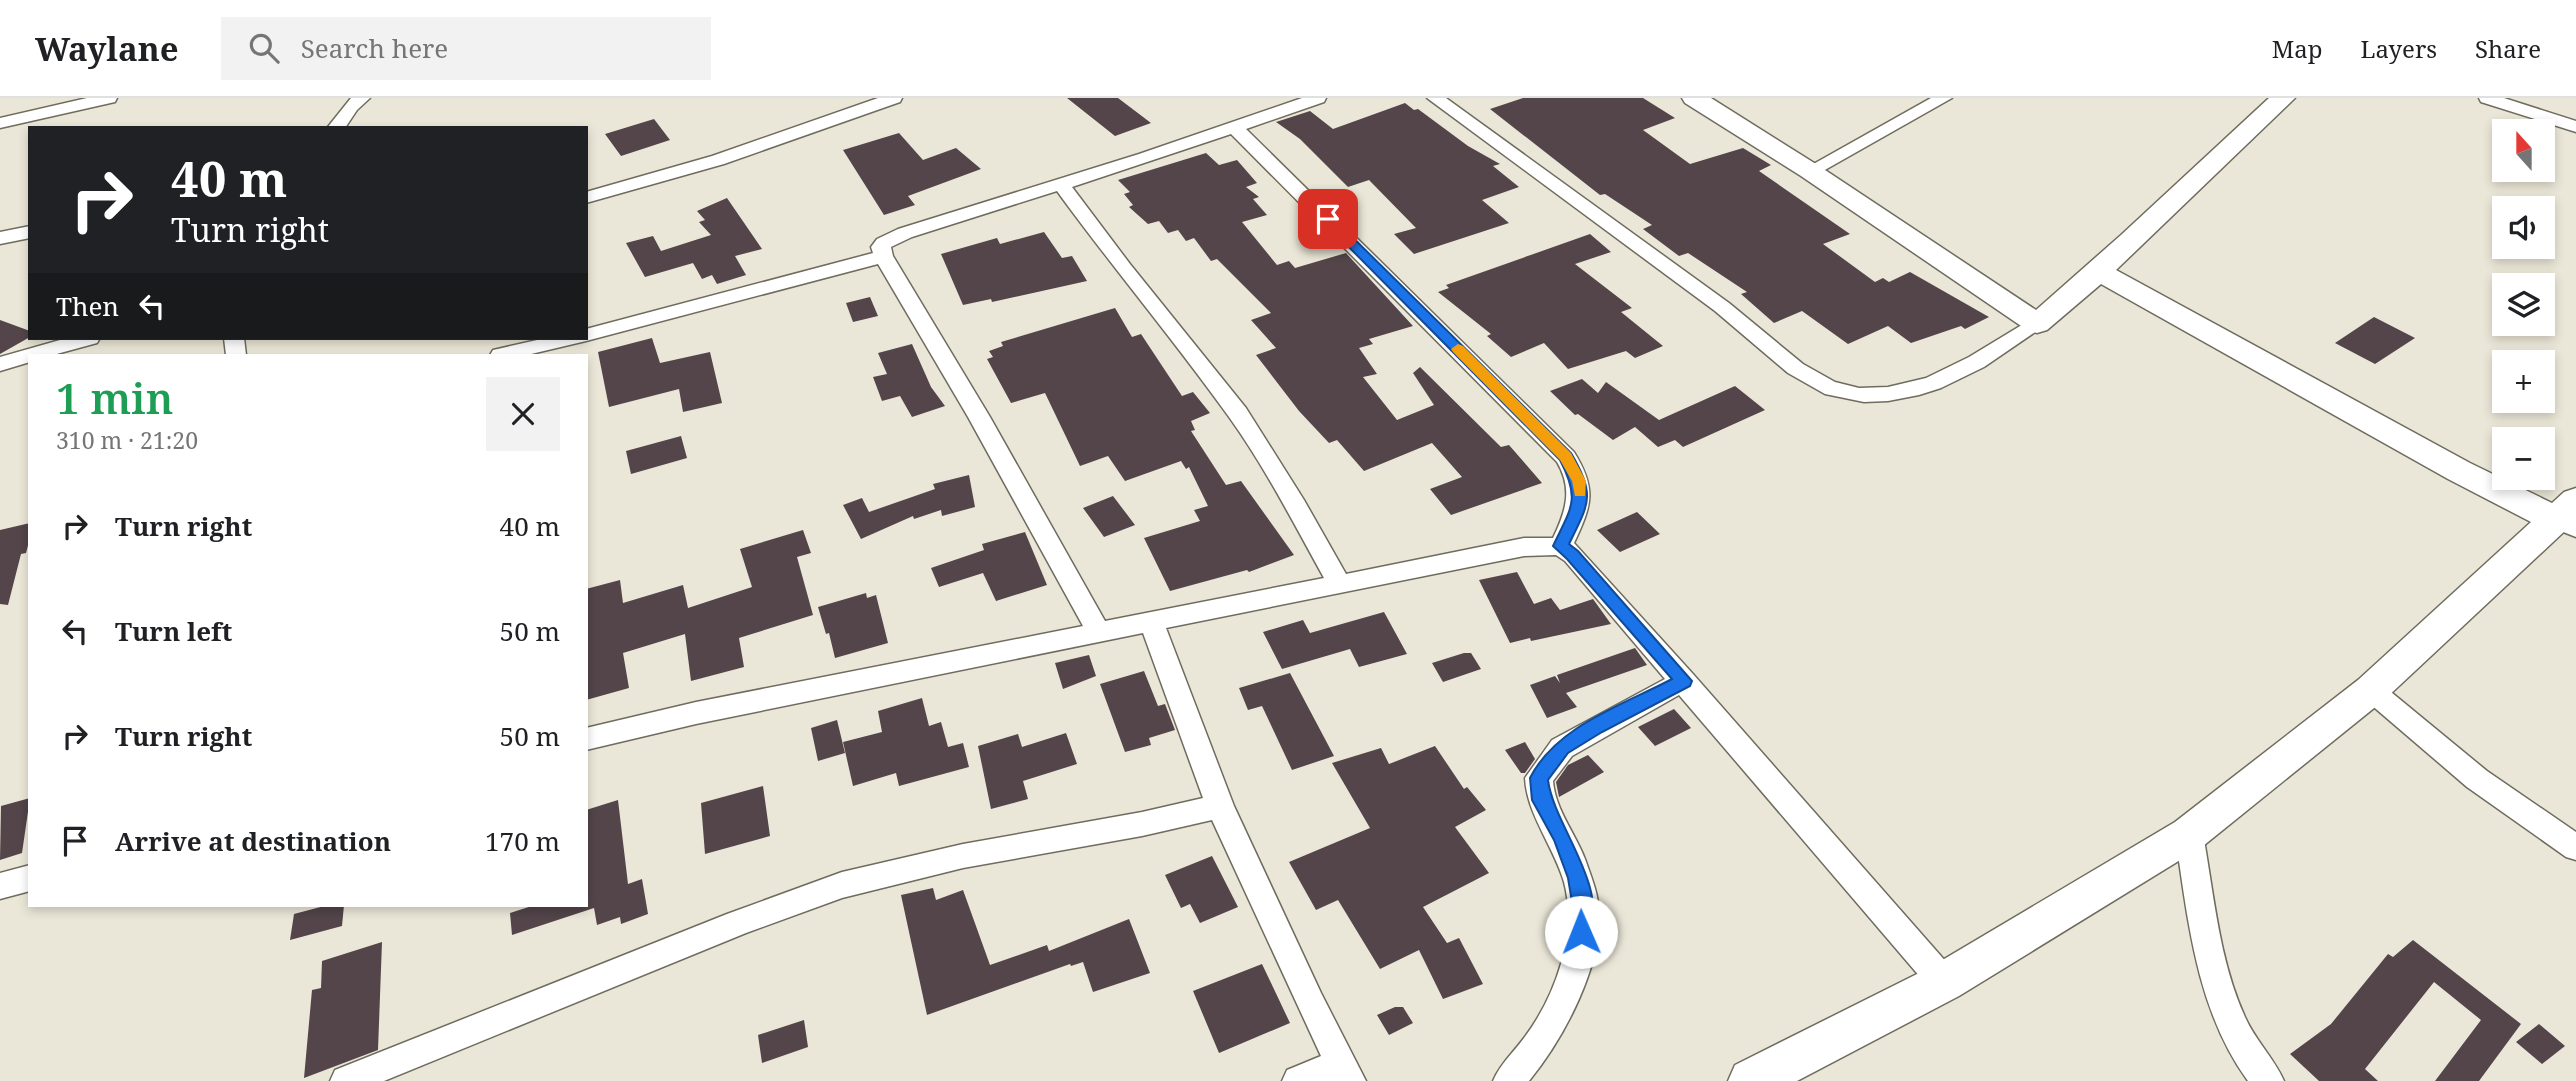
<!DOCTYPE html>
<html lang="en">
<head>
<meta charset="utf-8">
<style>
	body { margin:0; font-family:"Noto Serif",serif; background:#f2f2f2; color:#202124; height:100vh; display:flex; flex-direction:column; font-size:26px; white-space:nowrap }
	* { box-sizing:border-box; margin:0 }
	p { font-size:23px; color:#757577 }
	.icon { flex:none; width:38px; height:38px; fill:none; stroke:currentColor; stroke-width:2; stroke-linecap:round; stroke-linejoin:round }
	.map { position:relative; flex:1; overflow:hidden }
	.sheet { position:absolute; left:28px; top:256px; width:560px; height:553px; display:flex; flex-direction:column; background:#fff; border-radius:0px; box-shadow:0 4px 10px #0003 }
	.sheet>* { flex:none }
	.hud { position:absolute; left:28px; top:28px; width:560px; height:214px; border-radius:0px; box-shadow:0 4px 10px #0003; background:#202124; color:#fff; overflow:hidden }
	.needle { width:46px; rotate:339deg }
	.controls { position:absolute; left:2492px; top:21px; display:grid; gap:14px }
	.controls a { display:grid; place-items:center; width:63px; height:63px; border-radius:0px; background:#fff; box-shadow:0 4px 10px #0003; font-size:35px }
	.pin { position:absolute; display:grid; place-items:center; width:60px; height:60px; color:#fff; margin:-30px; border-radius:14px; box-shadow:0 4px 10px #0006 }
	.me { position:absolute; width:77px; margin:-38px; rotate:359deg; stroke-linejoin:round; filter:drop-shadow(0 0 5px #0008) }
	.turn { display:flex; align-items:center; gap:24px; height:147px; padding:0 28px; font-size:32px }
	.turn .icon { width:91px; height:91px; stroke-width:2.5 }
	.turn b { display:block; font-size:49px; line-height:60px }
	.then { display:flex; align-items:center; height:66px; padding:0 28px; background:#0003; gap:14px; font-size:26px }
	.round { display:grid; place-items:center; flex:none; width:74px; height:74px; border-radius:0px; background:#f2f2f2 }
	.head { display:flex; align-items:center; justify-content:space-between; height:119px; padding:0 28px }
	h1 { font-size:42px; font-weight:600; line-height:52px; color:#1e9e55 }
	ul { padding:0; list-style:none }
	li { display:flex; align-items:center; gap:21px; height:105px; padding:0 28px }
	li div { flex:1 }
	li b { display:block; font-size:26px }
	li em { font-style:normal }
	header { display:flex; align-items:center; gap:42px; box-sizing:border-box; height:98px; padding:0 35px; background:#fff; border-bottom:2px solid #e0e0e0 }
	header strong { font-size:33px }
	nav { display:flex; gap:38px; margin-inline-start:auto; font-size:24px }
	.search { width:490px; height:63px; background:#f2f2f2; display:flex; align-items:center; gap:18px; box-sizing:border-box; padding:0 24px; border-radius:0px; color:#757577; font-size:26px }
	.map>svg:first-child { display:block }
	.building { fill:#53454a }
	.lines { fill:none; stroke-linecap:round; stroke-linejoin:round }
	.street-casing { stroke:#6f6c5e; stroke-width:3 }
	.secondary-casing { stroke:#6f6c5e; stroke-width:3 }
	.street { fill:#fff; fill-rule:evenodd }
	.secondary { fill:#fff; fill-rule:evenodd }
	.route { fill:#1a73e8; stroke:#114b97; stroke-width:2 }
	.slow { fill:#f59e0b }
</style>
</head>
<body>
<header>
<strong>Waylane</strong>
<div class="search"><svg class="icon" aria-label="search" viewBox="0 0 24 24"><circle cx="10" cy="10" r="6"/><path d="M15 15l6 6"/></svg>Search here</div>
<nav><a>Map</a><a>Layers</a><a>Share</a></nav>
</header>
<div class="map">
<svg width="2576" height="983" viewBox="0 0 2576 983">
	<rect width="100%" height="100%" fill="#ebe7d8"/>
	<!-- building -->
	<path class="building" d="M1067 0H1118L1151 25 1115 38Z
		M1523 0H1643L1675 20 1643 32 1690 66 1743 50 1771 67 1759 73 1850 136 1823 146 1875 184 1883 180 1889 184 1910 174 1989 219 1965 231 1961 228 1911 245 1888 228 1848 246 1802 213 1774 225 1741 196 1747 194 1688 155 1679 158 1643 131 1652 127 1605 96 1600 97 1490 11Z
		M1405 5 1414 12 1418 11 1468 48 1500 66 1493 68 1519 89 1482 102 1509 125 1414 156 1394 136 1416 130 1369 82 1348 89 1300 41 1276 24 1310 13 1333 31Z
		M654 21 670 42 621 58 605 36Z
		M899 35 923 62 956 50 981 71 908 98 915 107 884 117 843 52Z
		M1206 55 1219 67 1237 62 1257 85 1246 89 1259 99 1253 101 1267 117 1242 124 1277 167 1289 163 1295 170 1346 155 1413 228 1369 241 1373 246 1359 250 1377 276 1363 279 1397 322 1434 307 1413 275 1420 269 1501 349 1509 347 1542 385 1451 417 1430 391 1462 379 1432 345 1364 373 1337 342 1329 345 1299 313 1256 257 1276 250 1251 222 1271 215 1217 161 1211 163 1194 140 1186 143 1178 132 1168 135 1159 123 1148 126 1129 109 1133 107 1124 96 1130 94 1118 82Z
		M727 100 762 151 735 158 746 177 717 186 712 177 702 181 693 165 645 179 626 145 653 138 661 153 711 137 699 124 705 122 697 113Z
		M1044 134 1062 160 1072 158 1087 183 992 204 991 201 963 207 941 156 997 140 1000 146Z
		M1590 136 1611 154 1575 166 1632 210 1621 214 1663 248 1635 260 1626 253 1568 271 1544 245 1511 259 1487 238 1491 236 1438 194 1449 190 1446 187Z
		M870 199 878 218 853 224 846 205Z
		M1115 210 1132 239 1141 236 1182 298 1193 294 1210 315 1191 323 1195 332 1191 333 1226 387 1241 383 1294 457 1249 474 1247 472 1170 493 1144 440 1200 423 1194 412 1208 408 1189 369 1186 371 1181 363 1125 383 1108 358 1080 368 1045 295 1011 305 987 261 993 259 989 253 1003 248 1001 244Z
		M2374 219 2415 240 2375 266 2335 245Z
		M0 222 30 233V239L0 256Z
		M652 240 660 265 710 254 722 305 683 314 679 291 609 309 598 254Z
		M912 246 931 289 945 308 912 319 900 298 882 303 873 279 887 276 878 255Z
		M1582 281 1598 295 1606 284 1659 322 1735 288 1765 312 1683 349 1675 342 1658 349 1635 329 1613 342 1578 316 1575 317 1550 293Z
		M681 338 687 360 631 376 626 353Z
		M969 377 975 409 942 418 941 412 914 421 913 418 861 441 843 407 862 400 869 414 935 391 933 386Z
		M1113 398 1135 427 1104 439 1083 410Z
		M1637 414 1660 436 1620 454 1597 432Z
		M30 425V440L26 455 21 456 8 507 0 506V432Z
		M803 432 811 455 797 459 813 517 739 540 744 569 691 583 685 536 623 555 629 590 586 602V491L620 482 623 505 683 487 688 510 752 489 740 451Z
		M1025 434 1047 487 996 503 983 475 939 489 931 470 984 452 982 446Z
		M1517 474 1534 506 1551 500 1560 512 1593 501 1611 526 1531 543 1530 540 1510 545 1479 482Z
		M866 495 867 500 876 497 888 545 835 560 829 535 826 536 818 509Z
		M1384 514 1407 556 1359 569 1350 551 1282 571 1263 534 1303 522 1310 535Z
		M1635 550 1647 567 1566 595 1577 609 1547 620 1530 587 1555 578 1560 585 1557 577Z
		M1464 555H1471L1481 571 1443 584 1432 565Z
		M1089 557 1096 578 1063 591 1055 565Z
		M1144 573 1158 608 1165 606 1175 632 1149 640 1151 647 1125 654 1100 586Z
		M1290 575 1334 658 1292 672 1262 608 1248 612 1239 590Z
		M922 600 929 628 941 624 948 649 963 645 969 669 899 688 896 675 853 688 843 644 882 634 878 613Z
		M1674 611 1691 630 1655 648 1638 629Z
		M837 622 845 655 818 663 811 630Z
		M1066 635 1077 666 1023 683 1028 701 991 711 978 648 1018 636 1022 649Z
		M1525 644 1535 661 1525 675H1521L1505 652Z
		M1435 648 1464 691 1467 689 1486 712 1455 729 1489 775 1423 809 1447 845 1459 840 1483 886 1443 901 1419 852 1380 871 1338 802 1316 812 1289 764 1370 730 1332 665 1381 650 1389 666Z
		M1588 657 1604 674 1559 699 1556 684 1568 667Z
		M763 688 770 738 705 756 701 705Z
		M30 700 22 755 0 762 1 708Z
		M618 702 628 786 642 781 648 816 621 826 620 819 597 827 594 810 512 837 510 815 535 807H586V712Z
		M1212 758 1238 809 1200 825 1190 806 1181 810 1165 777Z
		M933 790 936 802 963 792 990 867 1047 847 1049 853 1129 821 1150 875 1093 894 1083 864 1071 868 1070 866 927 917 901 797Z
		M328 807H344L342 828 290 842 294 816Z
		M2413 842 2521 926 2479 983H2435L2481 922 2434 884 2365 971 2378 983H2319L2290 956 2331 926 2388 856 2393 859Z
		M382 844 378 952 304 980 312 892 321 890 322 863Z
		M1262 866 1290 925 1219 955 1193 893Z
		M1395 909H1403L1413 925 1389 937 1377 917Z
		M804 922 808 949 762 965 758 937Z
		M2539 926 2565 948 2542 966 2516 944Z"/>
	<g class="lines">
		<defs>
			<path id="street" d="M87 0H117L115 4 0 30V20Z
				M351 0H370L357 12 345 30H327Z
				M878 0H902L900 4 724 66 586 105V94L712 58Z
				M1302 0H1326L1324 4 1246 31 1574 354C1597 391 1592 407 1574 445L1693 576 1955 874 1959 884 1955 894 1944 898 1933 894 1679 597 1572 658 1553 683C1555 711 1575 735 1585 761 1591 778 1598 795 1599 813 1602 869 1564 940 1529 983H1493C1500 966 1513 955 1524 940 1555 899 1578 836 1564 784 1554 749 1527 717 1525 680L1552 642 1665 581 1565 463 1556 457 1524 458 1166 530 1234 708 1321 895 1366 983H1282L1287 972 1321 958 1212 722 1142 738 963 770 842 800 746 835 384 983H330L335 972 727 816 842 774 963 746 1142 714 1203 700 1143 535 696 626 586 652V630L696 604 1083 528 968 319 878 166 586 243 527 257H490L493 252 546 240H586V231L873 155 871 149 877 141 898 131 1139 56ZM1231 36 1557 364C1573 391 1566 413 1553 440H1524L1346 476 1304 402 1246 310 1130 166 1072 89ZM1057 93C1113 170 1174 242 1229 319 1265 369 1294 426 1324 480L1105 523 990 319 893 158 891 149 912 139Z
				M1427 0H1446L1729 205 1803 266 1835 284 1859 290 1888 289 1926 280 1969 259 2030 222H2044L2047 226 1984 269 1941 290 1919 297 1888 303 1864 304 1825 296 1788 275 1715 213Z
				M1931 0H1952L1816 77 1810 78 1801 73Z
				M2479 0H2504L2576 23V34L2481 4Z
				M30 128V140L0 146V134Z
				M67 240H100L97 245 53 257H30V264L0 273V259Z
				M224 240H244L246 257H226Z
				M2556 414 2576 421V439L2548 428 2544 422 2548 416Z
				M2371 582 2380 585 2487 673 2576 734V762L2566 759 2467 689 2362 599 2358 592 2362 585Z
				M2189 724 2199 727 2203 736C2214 797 2219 862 2245 919 2255 942 2274 960 2284 983H2248C2196 912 2188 821 2175 736L2179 727Z
				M30 767V793L0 801V775Z"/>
			<path id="secondary" d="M1682 0H1711L1819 68 2036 212 2121 137 2269 0H2295L2116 172 2470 365 2552 405 2564 394 2576 390V421L2568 430 2384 602 2203 748 1959 898 1797 983H1728L1735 967 1929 870 2175 724 2358 582 2531 424 2448 381 2101 186 2047 232 2037 235 2027 232 1801 78 1685 5Z"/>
		</defs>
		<!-- street casing -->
		<use href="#street" class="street-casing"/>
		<!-- secondary casing -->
		<use href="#secondary" class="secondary-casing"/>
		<!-- street -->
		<use href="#street" class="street"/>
		<!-- secondary -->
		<use href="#secondary" class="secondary"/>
	</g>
	<!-- route -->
	<path class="route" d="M1328 118 1332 119 1571 355C1596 398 1589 405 1569 446L1578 453 1692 583 1690 588 1602 634 1568 655 1548 682C1554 729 1611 789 1588 840L1581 842 1574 840 1571 834 1574 816 1568 780 1554 742 1532 702 1530 680C1556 628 1623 607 1672 581L1567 461 1553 448C1571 410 1581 402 1560 362L1324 124V119Z"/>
	<!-- slow -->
	<path class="slow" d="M1458 246 1463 248 1571 355 1586 383 1585 398H1575L1572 383 1560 362 1453 254 1451 251Z"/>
</svg>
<div class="controls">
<a><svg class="needle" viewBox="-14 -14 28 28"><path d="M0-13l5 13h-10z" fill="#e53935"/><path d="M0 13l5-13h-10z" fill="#757577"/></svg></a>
<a><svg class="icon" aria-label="sound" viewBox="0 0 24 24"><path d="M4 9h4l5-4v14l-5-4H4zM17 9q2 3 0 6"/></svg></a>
<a><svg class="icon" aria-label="layers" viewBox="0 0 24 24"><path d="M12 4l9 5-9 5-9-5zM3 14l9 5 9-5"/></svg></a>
<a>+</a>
<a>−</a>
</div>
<div class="pin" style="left:1328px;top:121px;background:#d93025"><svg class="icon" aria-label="arrive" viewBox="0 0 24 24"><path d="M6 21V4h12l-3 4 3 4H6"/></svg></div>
<svg class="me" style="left:1581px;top:834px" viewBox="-20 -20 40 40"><circle r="19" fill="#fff"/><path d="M0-13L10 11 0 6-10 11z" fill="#1a73e8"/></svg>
<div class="hud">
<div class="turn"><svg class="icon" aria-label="right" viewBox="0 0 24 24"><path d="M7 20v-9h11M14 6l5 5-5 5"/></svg><div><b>40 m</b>Turn right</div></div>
<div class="then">Then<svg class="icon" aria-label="left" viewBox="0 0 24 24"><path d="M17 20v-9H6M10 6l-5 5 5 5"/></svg></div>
</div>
<section class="sheet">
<div class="head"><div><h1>1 min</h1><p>310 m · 21:20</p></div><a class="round"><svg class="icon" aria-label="close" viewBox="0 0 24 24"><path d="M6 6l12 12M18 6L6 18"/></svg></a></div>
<ul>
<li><svg class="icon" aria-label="right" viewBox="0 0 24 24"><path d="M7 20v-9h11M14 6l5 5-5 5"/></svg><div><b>Turn right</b></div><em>40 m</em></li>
<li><svg class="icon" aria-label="left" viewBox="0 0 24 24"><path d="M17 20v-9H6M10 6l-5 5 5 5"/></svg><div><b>Turn left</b></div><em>50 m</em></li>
<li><svg class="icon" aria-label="right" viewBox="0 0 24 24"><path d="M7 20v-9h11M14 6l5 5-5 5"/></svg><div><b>Turn right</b></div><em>50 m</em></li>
<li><svg class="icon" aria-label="arrive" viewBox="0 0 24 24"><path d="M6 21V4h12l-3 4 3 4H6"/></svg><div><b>Arrive at destination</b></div><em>170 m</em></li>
</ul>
</section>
</div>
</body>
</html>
